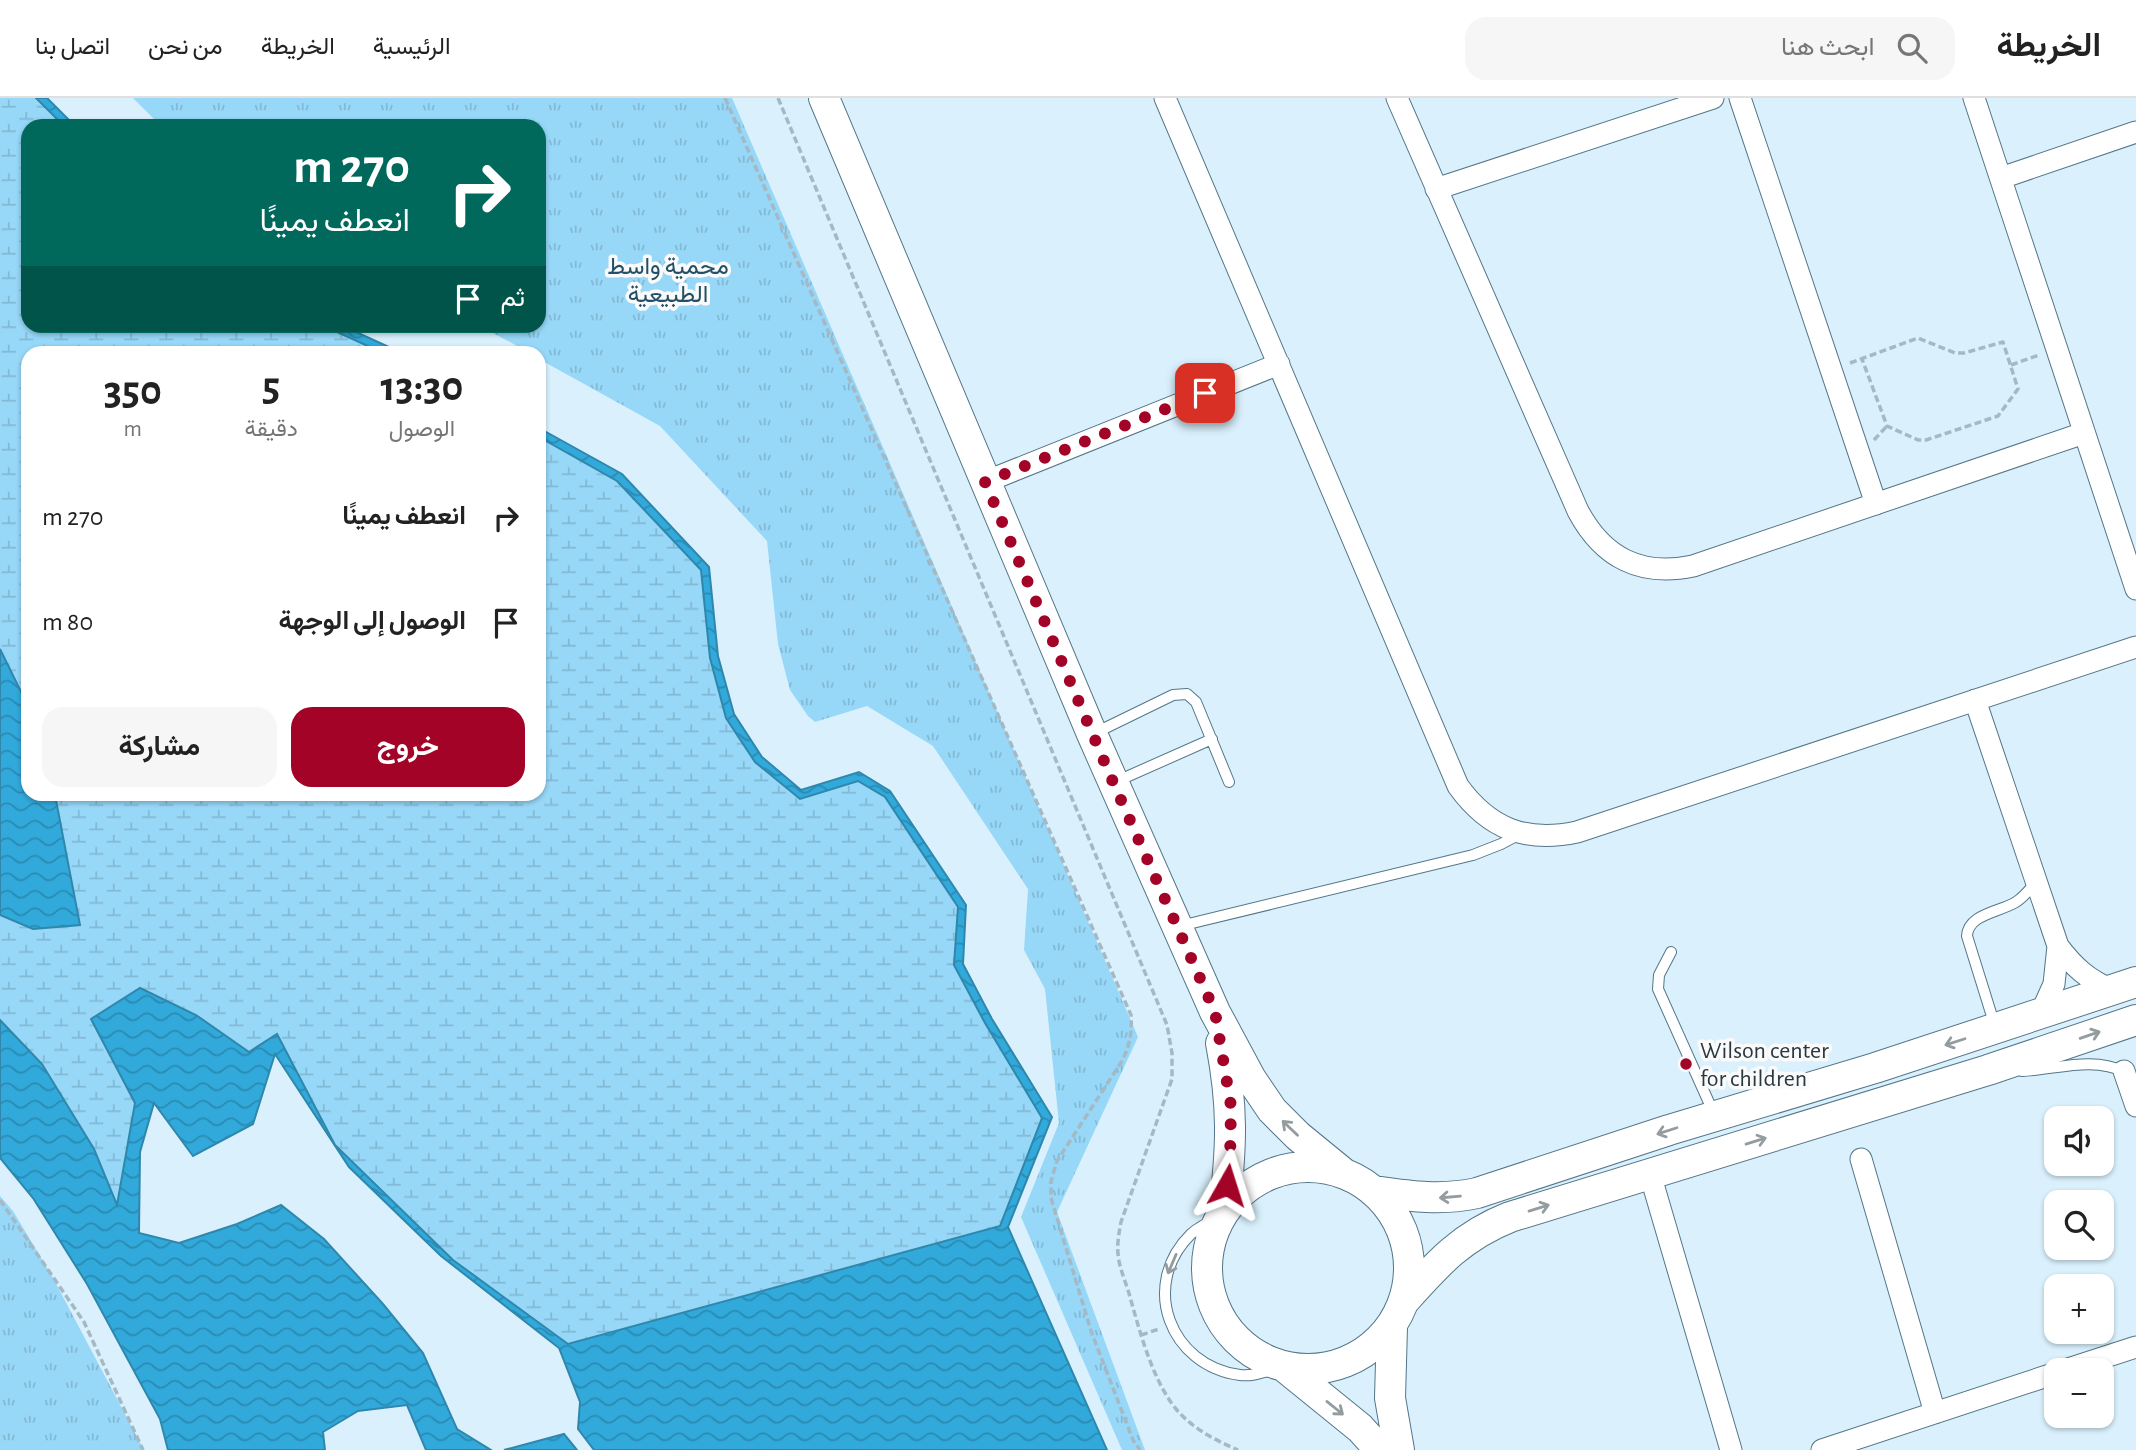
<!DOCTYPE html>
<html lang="ar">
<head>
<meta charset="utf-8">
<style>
	body { margin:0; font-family:"Alegreya Sans",Vazirmatn,sans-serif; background:#f6f6f6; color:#222; direction:rtl; height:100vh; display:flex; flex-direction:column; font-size:26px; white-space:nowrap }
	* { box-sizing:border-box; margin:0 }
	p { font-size:23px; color:#767676 }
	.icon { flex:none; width:38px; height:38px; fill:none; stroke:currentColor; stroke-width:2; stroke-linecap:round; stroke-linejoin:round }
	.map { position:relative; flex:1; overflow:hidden; direction:ltr }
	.side { position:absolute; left:21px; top:248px; width:525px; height:455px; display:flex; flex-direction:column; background:#fff; border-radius:21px; box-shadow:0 2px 5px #0004; direction:rtl }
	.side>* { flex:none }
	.hud { position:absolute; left:21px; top:21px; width:525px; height:214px; border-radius:21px; box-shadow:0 2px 5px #0004; direction:rtl; background:#00695c; color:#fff; overflow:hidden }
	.controls { position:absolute; left:2044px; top:1008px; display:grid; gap:14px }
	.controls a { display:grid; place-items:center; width:70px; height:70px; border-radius:14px; background:#fff; box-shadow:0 2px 5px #0004; font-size:35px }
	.pin { position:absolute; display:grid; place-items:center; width:60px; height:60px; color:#fff; margin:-30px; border-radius:14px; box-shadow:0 4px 10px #0006 }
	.me { position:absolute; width:77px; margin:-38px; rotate:6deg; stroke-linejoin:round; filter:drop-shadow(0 0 5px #0008) }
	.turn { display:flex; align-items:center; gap:24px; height:147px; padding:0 21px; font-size:32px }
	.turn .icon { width:91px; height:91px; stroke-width:2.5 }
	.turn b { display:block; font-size:49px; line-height:60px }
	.then { display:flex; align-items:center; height:66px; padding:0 21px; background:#0003; gap:14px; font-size:26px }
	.eta { display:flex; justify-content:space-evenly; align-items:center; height:119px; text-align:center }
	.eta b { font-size:42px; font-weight:700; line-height:49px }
	.button { display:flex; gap:14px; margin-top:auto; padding:14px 21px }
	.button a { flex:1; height:80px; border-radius:21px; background:#a20326; color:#fff; font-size:28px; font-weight:700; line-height:80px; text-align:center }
	.button a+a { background:#f6f6f6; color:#222 }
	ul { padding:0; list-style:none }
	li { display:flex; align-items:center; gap:21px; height:105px; padding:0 21px }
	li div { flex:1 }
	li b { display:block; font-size:26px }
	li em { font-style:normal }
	header { display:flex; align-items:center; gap:42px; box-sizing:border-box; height:98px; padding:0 35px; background:#fff; border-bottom:2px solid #e0e0e0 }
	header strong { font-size:33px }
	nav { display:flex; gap:38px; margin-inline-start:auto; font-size:24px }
	.search { width:490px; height:63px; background:#f6f6f6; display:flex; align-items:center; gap:18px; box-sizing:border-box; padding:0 24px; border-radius:21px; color:#767676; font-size:26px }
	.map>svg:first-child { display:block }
	.grass { fill:url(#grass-tufts) }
	.wetland { fill:url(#wetland-marsh) }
	.water { fill:url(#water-waves); stroke:#2f87ac; stroke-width:2 }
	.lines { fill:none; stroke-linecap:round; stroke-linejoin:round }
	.service-casing { stroke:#547688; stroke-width:12 }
	.minor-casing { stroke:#547688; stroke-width:23 }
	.secondary-casing { stroke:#547688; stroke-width:32 }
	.path { stroke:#a4b9c3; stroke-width:3.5; stroke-dasharray:7 3.5; stroke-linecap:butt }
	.service { stroke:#fff; stroke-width:10 }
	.minor { stroke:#fff; stroke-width:21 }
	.secondary { stroke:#fff; stroke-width:30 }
	.oneway { stroke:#949c9f }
	.route { stroke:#a20326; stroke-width:12; stroke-dasharray:0 21.6 }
	.poi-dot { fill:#a20326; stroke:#fafafa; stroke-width:2.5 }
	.labels { text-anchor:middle; stroke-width:7; stroke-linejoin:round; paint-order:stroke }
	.park-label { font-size:24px; fill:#225066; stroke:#fafafa }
	.poi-label { font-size:24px; fill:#29383f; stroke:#fafafa; text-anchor:start }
</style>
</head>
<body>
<header>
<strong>الخريطة</strong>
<div class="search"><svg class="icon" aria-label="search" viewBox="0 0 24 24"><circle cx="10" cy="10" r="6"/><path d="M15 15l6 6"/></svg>ابحث هنا</div>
<nav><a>الرئيسية</a><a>الخريطة</a><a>من نحن</a><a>اتصل بنا</a></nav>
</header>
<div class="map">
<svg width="2136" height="1352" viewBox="0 0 2136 1352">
	<defs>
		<pattern id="grass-tufts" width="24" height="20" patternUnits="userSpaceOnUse" patternTransform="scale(1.75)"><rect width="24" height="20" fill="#97d7f7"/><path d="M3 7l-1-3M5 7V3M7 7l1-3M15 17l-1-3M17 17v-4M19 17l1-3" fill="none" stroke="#82b9d5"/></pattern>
		<pattern id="wetland-marsh" width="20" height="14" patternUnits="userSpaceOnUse" patternTransform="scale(1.75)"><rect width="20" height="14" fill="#97d7f7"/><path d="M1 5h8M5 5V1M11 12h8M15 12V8" fill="none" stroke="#82b9d5"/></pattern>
		<pattern id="water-waves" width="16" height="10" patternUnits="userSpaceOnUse" patternTransform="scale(1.75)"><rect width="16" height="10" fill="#31a9db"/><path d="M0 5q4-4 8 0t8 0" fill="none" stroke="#2a8bb3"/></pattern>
	</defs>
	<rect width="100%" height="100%" fill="#daf1fd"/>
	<!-- grass -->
	<path class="grass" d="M133 0H732L1138 939 1057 1114 1145 1352H1122L1021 1119 1059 1025 1045 891 1024 852 1028 791 933 648 867 608 815 624 808 618 790 592 778 546 767 443 660 328 539 261V256L530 255 480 228H539V28H161Z
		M0 1098 13 1113 52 1178 144 1352H0Z"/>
	<!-- wetland -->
	<path class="wetland" d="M0 0H36L64 28H28V228H324L383 255 28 256V608L0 551Z
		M539 339 617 383 701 472 710 560 726 619 755 664 799 701 858 683 885 699 958 810 954 868 985 925 1043 1020 1000 1128 568 1246 453 1162 335 1047 277 936 249 954 196 917 135 1005 117 1109 94 1051 42 966 0 922V817L33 831 80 826 55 697 539 696Z"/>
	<!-- water -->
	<path class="water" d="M36 0H47L75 28H64Z
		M324 228H343L402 255H383Z
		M539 330 622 376 709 469 718 558 734 616 762 659 801 692 859 674 890 693 966 807 963 866 992 921 1052 1019 1008 1129 1107 1352H594L578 1331 580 1304 559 1250 441 1158 349 1069 275 956 253 1026 193 1058 154 1005 140 1054 139 1135 179 1145 237 1126 281 1107 324 1141 383 1206 423 1255 457 1331 491 1352H426L407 1307 358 1313 323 1334 325 1352H168L160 1321 87 1186 33 1100 0 1060V922L42 966 94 1051 117 1107 135 1005 91 921 140 890 196 917 249 954 277 936 335 1047 453 1162 568 1246 1000 1128 1042 1020 985 925 954 867 958 809 885 699 858 683 800 701 755 664 726 620 710 560 701 472 617 383 539 339Z
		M0 551 28 608V696L55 697 80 827 33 831 0 817Z
		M564 1336 577 1352H504Z"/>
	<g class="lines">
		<defs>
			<path id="service" d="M1095 635 1173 597 1187 596 1196 604 1229 684
				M1115 684 1212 641
				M1180 828 1473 757 1501 746 1520 736
				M1671 854 1659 877 1658 891 1715 1018
				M1995 928 1967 838C1968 816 2000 814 2016 804 2024 799 2030 791 2036 784
				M2022 973C2059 971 2091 958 2126 974
				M1219 1120C1209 1124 1199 1129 1191 1136 1139 1187 1170 1268 1240 1277 1254 1279 1269 1272 1282 1269"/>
			<path id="minor" d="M1165 0 1458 688C1489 731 1526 745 1577 734L2136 549
				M1397 0 1578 413C1603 460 1641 479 1693 468L2084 335
				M1740 0 1876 406
				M1974 0 2136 491
				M2001 80 2136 34
				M1436 91 1713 0
				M985 384 1279 266
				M1975 602 2058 848C2074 869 2087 881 2112 892
				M2041 915 2054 886 2058 848
				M2124 973 2136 1008
				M1861 1061 1935 1315
				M1650 1076 1731 1352
				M2065 1272 2136 1249
				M1822 1352 2056 1275"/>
			<path id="secondary" d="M824 0 1092 636 1215 914 1251 981 1272 1012 1298 1038 1342 1074
				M1221 945C1233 1008 1232 1048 1224 1112
				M1207 1170a101 101 0 1 1 202 0a101 101 0 1 1-202 0Z
				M1373 1093C1409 1098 1441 1103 1477 1095L1669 1032 1875 970 2136 884
				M1405 1202C1438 1165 1462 1138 1510 1119L1988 972 2136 922
				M1392 1229 1390 1300 1399 1352
				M1286 1270 1360 1330 1380 1352"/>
		</defs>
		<!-- service casing -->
		<use href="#service" class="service-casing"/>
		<!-- minor casing -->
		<use href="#minor" class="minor-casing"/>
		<!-- secondary casing -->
		<use href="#secondary" class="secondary-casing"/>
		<!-- path -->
		<path class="path" d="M725 0 1131 917C1132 935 1130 947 1122 963L1057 1063 1051 1083V1100L1091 1233 1133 1342 1140 1352
			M778 0 1167 927 1172 955V981L1121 1124C1119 1135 1117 1145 1118 1156 1119 1168 1124 1180 1128 1192 1139 1230 1151 1280 1176 1311 1193 1331 1215 1342 1238 1352
			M1850 265 1918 240 1955 255H1964L2003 244 2018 291 1998 318 1926 342H1918L1887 328 1862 261
			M2011 267 2039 257
			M1874 342 1887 328
			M0 1102 84 1224 143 1352
			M1141 1237 1159 1231"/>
		<!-- service -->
		<use href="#service" class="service"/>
		<!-- minor -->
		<use href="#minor" class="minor"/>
		<!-- secondary -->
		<use href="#secondary" class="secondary"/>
	</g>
	<!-- one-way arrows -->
	<defs><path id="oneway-shaft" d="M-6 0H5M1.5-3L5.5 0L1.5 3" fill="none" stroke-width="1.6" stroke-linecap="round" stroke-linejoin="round" transform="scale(1.75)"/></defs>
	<g class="oneway">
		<use href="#oneway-shaft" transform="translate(2090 937) rotate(-19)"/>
		<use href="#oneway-shaft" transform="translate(1955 944) rotate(162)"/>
		<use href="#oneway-shaft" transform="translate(1290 1030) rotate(-136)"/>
		<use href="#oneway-shaft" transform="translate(1667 1033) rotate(162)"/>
		<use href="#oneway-shaft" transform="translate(1756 1043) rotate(-17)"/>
		<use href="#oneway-shaft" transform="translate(1450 1099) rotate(175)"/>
		<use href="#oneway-shaft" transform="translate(1539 1110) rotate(-17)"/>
		<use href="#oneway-shaft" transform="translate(1172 1166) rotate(113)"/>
		<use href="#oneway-shaft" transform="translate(1335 1310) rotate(39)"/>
	</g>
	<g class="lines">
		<!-- route -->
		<path class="route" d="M1205 295 985 384 1113 684 1215 914 1231 1008 1230 1063 1227 1087"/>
	</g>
	<!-- markers -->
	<circle class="poi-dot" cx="1686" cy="966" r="7"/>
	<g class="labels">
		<!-- park labels -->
		<g class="park-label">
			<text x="668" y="176">محمية واسط<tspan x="668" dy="28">الطبيعية</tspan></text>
		</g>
		<!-- poi labels -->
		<g class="poi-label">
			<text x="1700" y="960">Wilson center<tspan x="1700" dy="28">for children</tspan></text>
		</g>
	</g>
</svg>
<div class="controls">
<a><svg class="icon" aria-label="sound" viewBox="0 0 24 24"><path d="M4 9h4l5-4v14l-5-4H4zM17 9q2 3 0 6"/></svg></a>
<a><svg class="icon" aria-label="search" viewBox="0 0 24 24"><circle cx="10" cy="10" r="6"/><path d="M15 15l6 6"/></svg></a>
<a>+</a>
<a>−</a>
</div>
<div class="pin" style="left:1205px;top:295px;background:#d93025"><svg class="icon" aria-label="arrive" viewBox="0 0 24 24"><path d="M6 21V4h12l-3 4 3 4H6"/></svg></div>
<svg class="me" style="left:1227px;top:1087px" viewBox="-20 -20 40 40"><path d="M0-17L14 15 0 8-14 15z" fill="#a20326" stroke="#fff" stroke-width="4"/></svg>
<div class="hud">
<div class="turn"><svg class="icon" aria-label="right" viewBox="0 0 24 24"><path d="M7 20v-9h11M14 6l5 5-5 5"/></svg><div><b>270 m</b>انعطف يمينًا</div></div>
<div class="then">ثم<svg class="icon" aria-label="arrive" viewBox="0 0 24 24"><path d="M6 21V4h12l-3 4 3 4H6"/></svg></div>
</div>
<section class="side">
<div class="eta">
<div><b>13:30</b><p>الوصول</p></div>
<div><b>5</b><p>دقيقة</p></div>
<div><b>350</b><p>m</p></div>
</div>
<ul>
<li><svg class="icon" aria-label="right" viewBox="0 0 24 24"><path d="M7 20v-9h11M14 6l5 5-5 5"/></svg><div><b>انعطف يمينًا</b></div><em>270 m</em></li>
<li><svg class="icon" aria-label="arrive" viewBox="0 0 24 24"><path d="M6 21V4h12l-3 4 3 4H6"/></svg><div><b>الوصول إلى الوجهة</b></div><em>80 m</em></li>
</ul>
<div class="button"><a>خروج</a><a>مشاركة</a></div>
</section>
</div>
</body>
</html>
